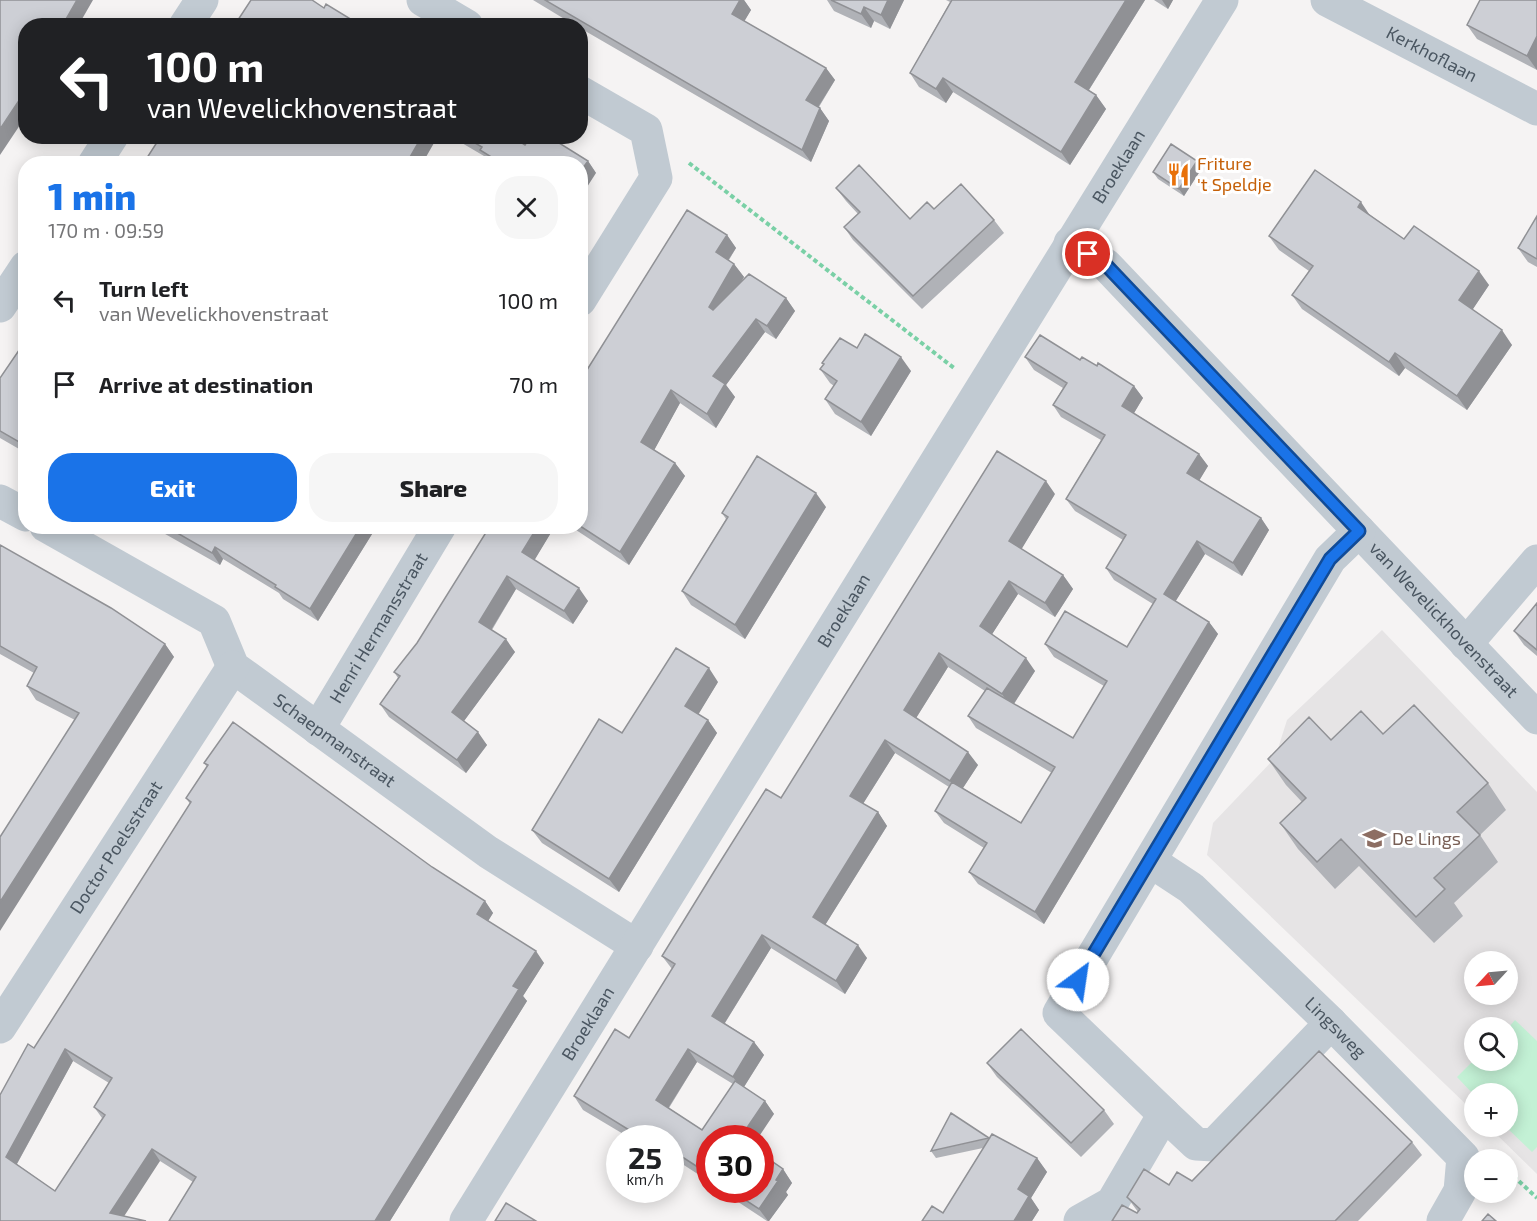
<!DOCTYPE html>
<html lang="en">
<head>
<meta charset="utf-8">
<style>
	body { margin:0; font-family:"Exo 2",sans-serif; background:#f6f6f6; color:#202124; height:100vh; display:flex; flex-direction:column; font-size:22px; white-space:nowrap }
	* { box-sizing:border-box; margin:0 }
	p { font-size:20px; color:#757577 }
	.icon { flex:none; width:33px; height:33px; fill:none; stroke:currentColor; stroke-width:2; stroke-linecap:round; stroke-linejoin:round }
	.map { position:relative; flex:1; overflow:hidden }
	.drawer { position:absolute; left:18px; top:156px; width:570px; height:378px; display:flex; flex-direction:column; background:#fff; border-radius:24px; box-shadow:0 3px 15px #0003 }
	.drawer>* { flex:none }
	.top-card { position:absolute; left:18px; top:18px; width:570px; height:126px; border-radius:24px; box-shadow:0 3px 15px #0003; background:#202124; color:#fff; overflow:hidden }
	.needle { width:39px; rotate:244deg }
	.buttons { position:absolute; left:1464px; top:951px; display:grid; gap:12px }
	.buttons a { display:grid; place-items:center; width:54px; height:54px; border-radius:50%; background:#fff; box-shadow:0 3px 15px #0003; font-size:30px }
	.speed { position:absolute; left:606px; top:1125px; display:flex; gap:12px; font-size:30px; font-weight:700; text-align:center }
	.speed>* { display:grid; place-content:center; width:78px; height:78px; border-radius:50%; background:#fff; box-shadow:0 3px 15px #0003; line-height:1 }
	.speed small { font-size:15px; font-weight:400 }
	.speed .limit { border:9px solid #d22; background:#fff; color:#111 }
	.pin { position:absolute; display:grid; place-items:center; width:51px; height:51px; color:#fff; margin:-26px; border:3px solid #fff; border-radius:50%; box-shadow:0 2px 6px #0007 }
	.me { position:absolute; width:66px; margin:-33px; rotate:31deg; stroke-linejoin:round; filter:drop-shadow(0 0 4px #0008) }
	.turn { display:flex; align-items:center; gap:21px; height:126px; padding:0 30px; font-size:27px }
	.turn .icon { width:78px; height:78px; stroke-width:2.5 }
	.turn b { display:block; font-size:42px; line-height:51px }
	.round { display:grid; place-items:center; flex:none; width:63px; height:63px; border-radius:24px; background:#f6f6f6 }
	.summary { display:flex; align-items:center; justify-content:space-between; height:102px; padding:0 30px }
	h1 { font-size:36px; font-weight:800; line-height:45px; color:#1a73e8 }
	.button { display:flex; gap:12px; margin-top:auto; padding:12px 30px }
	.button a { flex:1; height:69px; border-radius:24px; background:#1a73e8; color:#fff; font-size:24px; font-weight:800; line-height:69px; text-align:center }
	.button a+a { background:#f6f6f6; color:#202124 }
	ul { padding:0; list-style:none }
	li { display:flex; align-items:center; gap:18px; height:84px; padding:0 30px }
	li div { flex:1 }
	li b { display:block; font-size:22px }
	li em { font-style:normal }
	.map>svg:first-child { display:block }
	.education { fill:#e6e4e5; fill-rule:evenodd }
	.green { fill:#c3f1d5 }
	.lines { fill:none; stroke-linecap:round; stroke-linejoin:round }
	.path { stroke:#7ad0a6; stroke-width:4; stroke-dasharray:4.5 3; stroke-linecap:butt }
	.minor { stroke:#c1cad2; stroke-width:33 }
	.tertiary { stroke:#c1cad2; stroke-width:33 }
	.wall { fill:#b0b2b7; fill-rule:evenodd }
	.shaded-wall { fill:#909195 }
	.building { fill:#cdcfd5; stroke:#909195; stroke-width:1.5; fill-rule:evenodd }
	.route-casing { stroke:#114b97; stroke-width:15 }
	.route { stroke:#1a73e8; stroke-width:10 }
	.labels { text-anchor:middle; stroke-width:6; stroke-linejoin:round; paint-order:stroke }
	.street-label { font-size:18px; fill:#4a5661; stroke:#fff }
	.food-label { font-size:18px; fill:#c56008; stroke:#fff; text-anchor:start }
	.education-label { font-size:18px; fill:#785e54; stroke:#fff; text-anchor:start }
</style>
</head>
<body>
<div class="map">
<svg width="1537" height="1221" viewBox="0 0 1537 1221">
	<rect width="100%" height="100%" fill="#f5f3f3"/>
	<!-- education -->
	<path class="education" d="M1382 630 1537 792V1174L1489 1127 1508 1126V1094H1474V1112L1207 855 1213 823 1275 758 1287 720ZM1474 962H1508V994H1474ZM1474 1028H1508V1060H1474Z"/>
	<!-- green -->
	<path class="green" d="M1515 1020 1537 1041V1147L1532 1152 1506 1127 1508 1094 1474 1095 1457 1077 1474 1060H1508V1028Z"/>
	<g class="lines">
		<!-- path -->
		<path class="path" d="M689 163 954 368
			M1508 1171 1537 1198"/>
		<!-- minor -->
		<g class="minor">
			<path d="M423 0 467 26"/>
			<path d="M185 26 202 0"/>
			<path d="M580 92 646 130 656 178 580 300"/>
			<path d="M94 164 112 136"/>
			<path id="s1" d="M1070 243 1106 265 1537 718"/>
			<path d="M0 306 26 267"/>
			<path d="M0 501 26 515"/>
			<path id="s2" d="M46 526 214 621 233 667 488 852 637 946"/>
			<path d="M1466 644 1537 561"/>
			<path id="s3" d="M318 729 440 526"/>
			<path id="s4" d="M1150 861 1191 888 1331 1023 1463 1157 1460 1191 1443 1221"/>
			<path id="s5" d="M0 1027 233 667"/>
			<path d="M1164 1114 1196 1144 1214 1145 1331 1023"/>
			<path d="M1080 1221 1112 1203 1164 1114 1059 1013 1330 559 1359 531"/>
		</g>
		<!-- tertiary -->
		<g class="tertiary">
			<path id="s6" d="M1327 0 1537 109"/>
			<path id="s7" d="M466 1221 1222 0"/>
		</g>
	</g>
	<!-- wall -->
	<path class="wall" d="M533 0H744L751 10 744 21 826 68 835 80 819 107 829 121 811 162 580 28V26H576Z
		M827 0H904L890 29 874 21 871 28 834 11Z
		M946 0H1145L1089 90 1096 95 1106 109 1070 165 953 92 946 103 919 87 910 73 950 2Z
		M1154 0H1173L1168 9Z
		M1537 0V70L1477 39 1467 25Z
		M450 136H511L525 145 588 161 596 173 490 163 484 156Z
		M1197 161 1202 168 1184 196 1158 179 1153 172Z
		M836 188 910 219 934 209 994 220 1004 233 922 309 853 240 844 227 858 214 846 201Z
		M1369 214 1404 239 1489 285 1472 310 1512 345 1467 410 1405 368 1399 376 1302 309 1292 295 1309 271 1279 250 1269 236Z
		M1537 216V267L1528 262 1518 248Z
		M727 235 736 248 729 260 734 264 744 277 740 283 786 298 795 311 776 339 765 332 726 385 735 397 716 428 680 403 654 450 675 463 685 476 629 565 570 526H580Z
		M26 340V453L0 438V378Z
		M857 348 911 371 871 436 835 414 825 399 834 386 830 383 820 369 823 365 822 363Z
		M1025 357 1080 360 1097 366 1134 386 1143 398 1134 413 1199 454 1208 466 1199 480 1261 518 1269 530 1242 576 1205 554 1175 602 1209 622 1218 634 1044 924 978 884 969 872 984 848 944 823 935 811 949 787 895 753 863 804 878 812 887 826 825 925 867 958 845 994 771 948 725 1023 754 1042 764 1055 744 1087 765 1101 774 1114 710 1138V1182L670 1156V1138H630L583 1110 574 1096 629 1038 672 969 662 956 781 798 1055 494 1021 549 1063 575 1073 589 1055 617 1018 594 992 634 1035 671 1014 704 1073 738 1104 686 1054 657 1045 644 1127 647 1153 604 1114 580 1106 568 1123 540 1075 511 1066 499 1101 440 1061 417 1053 405 1063 388 1034 370ZM948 667 985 691 968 716 976 728 1052 773 1021 823 963 788 978 765 916 718ZM697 1062 733 1084 702 1130 669 1108Z
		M826 507 745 639 691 605 682 591 726 519 722 513Z
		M151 526H377L318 621 283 599 279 593 223 559 220 565Z
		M555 526 534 560 588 601 573 624 516 589 492 630 515 652 464 721 487 745 466 773 389 717 380 704 398 678 394 672 417 643Z
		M0 545 165 644 174 657 75 720 36 700 27 686 34 673 0 654Z
		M1537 603V656L1524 645 1514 631Z
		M718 682 698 714 708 720 717 733 619 892 542 843 532 830 622 733Z
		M1383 734 1488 783 1506 810 1480 835 1498 862 1454 903 1463 916 1434 943 1359 866 1335 889 1298 849 1280 823 1302 802 1286 785 1268 759 1331 740Z
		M204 763 432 867 485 901 493 913 488 921 544 963 523 996 527 1001 390 1221H169L193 1182 160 1161 0 1221 34 1048 190 804 186 798 207 767ZM73 1061 109 1083 94 1107 102 1118 55 1191 17 1164Z
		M987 1063 1104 1110 1114 1124 1081 1157 997 1077Z
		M989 1138 1037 1158 1047 1172 1031 1198 1039 1210 1032 1221H922L943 1213 983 1148 936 1158 931 1151Z
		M1412 1142 1422 1155 1358 1221H1112L1137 1213 1138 1212 1127 1197 1169 1185Z
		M783 1169 792 1183 786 1192 788 1195 769 1221H767L720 1190H760Z"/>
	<!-- shaded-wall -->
	<path class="shaded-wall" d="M77 0H93L78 26H62Z
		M740 0H744L751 10 741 27 732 14Z
		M888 0H904L890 29 881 15Z
		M1126 0H1145L1085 96 1075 82Z
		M1162 0H1173L1168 9Z
		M864 7 874 21 871 28 861 14Z
		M1537 36V70L1527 56Z
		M826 68 835 80 815 112 806 100Z
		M943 78 953 92 946 103 936 89Z
		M26 90V116L0 155V129Z
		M1096 95 1106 109 1070 165 1061 152Z
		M820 108 829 121 811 162 802 150Z
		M422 136H438L422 164H406Z
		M588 161 596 173 580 198V172Z
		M1197 161 1202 168 1184 196 1179 189Z
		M1361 202 1371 217 1358 207Z
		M727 235 736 248 725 265 716 252Z
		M734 264 744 277 718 321 709 307Z
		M1479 271 1489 285 1469 315 1459 300Z
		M786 298 795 311 776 339 767 326Z
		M756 319 765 332 726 385 735 397 716 428 707 414 713 376Z
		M1502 330 1512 345 1467 410 1457 396Z
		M1395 353 1405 368 1399 376 1389 362Z
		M901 357 911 371 871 436 861 422Z
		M1134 386 1143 398 1131 418 1122 406Z
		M671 390 680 403 651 456 641 442Z
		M1199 454 1208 466 1196 486 1187 473Z
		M675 463 685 476 629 565 620 552Z
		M1046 481 1055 494 1018 555 1009 541Z
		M816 493 826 507 745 639 735 625Z
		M1261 518 1269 530 1242 576 1233 563Z
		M361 526H377L318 621 310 609Z
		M538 526H555L531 566 522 552Z
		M1197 541 1205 554 1172 607 1164 594Z
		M215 547 223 559 220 565 212 553Z
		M1063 575 1073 589 1055 617 1045 603Z
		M507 576 516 589 488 635 479 622Z
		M1009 581 1018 594 989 639 980 626Z
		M579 588 588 601 573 624 564 611Z
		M1209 622 1218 634 1044 924 1035 912Z
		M506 639 515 652 461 725 452 712Z
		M165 644 174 657 0 931V902Z
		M939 653 948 667 913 723 904 710Z
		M1026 658 1035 671 1011 708 1002 694Z
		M709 668 718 682 695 720 685 706Z
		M708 720 717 733 619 892 609 879Z
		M478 732 487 745 466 773 457 760Z
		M885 740 895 753 859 810 850 796Z
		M968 752 978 765 959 794 950 781Z
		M878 812 887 826 822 930 813 917Z
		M485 901 493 913 485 926 477 914Z
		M762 935 771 948 721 1029 712 1016Z
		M858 945 867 958 845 994 836 981Z
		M536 951 544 963 523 996 527 1001 390 1221H375L513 986Z
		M754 1042 764 1055 742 1090 733 1077Z
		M65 1049 73 1061 14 1169 6 1157Z
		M688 1049 697 1062 665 1113 656 1100Z
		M765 1101 774 1114 758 1138H740Z
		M152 1149 160 1161 121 1221 110 1213Z
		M1037 1158 1047 1172 1031 1198 1039 1210 1032 1221H1014L1018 1189Z
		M783 1169 792 1183 786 1192 788 1195 769 1221H768L759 1209 776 1180Z"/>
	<!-- building -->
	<path class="building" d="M0 0H77L62 26H26V90L0 129Z
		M251 0H312L324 8 326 4 362 26H234Z
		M545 0H740L732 14 826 68 806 100 820 108 802 150Z
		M831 0H888L881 15 864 7 861 14Z
		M952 0H1126L1075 82 1096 95 1061 152 943 78 936 89 910 73Z
		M1480 0H1537V36L1527 56 1467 25Z
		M161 136H422L406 164H143Z
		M463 136H511L525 145 531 136H548L588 161 580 172V164H490L493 158 480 150 482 147Z
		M1171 144 1197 161 1179 189 1153 172Z
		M859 165 910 219 927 202 934 209 961 184 994 220 913 296 844 227 860 212 836 188Z
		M1315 170 1361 202 1358 207 1404 239 1414 226 1479 271 1459 300 1502 330 1457 396 1395 353 1389 362 1292 295 1313 266 1269 236Z
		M687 210 727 235 716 252 734 264 709 307 713 310 749 274 786 298 767 326 756 319 713 376 725 384 707 414 671 390 641 442 675 463 620 552 580 526V381Z
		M1537 216V259L1518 248Z
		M865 334 901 357 861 422 825 399 837 381 820 369 824 364 822 363 840 338 857 348Z
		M1040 335 1080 360 1082 357 1097 366 1098 363 1134 386 1122 406 1199 454 1187 473 1261 518 1233 563 1197 541 1164 594 1209 622 1035 912 969 872 987 843 935 811 952 782 1021 823 1055 767 968 716 987 688 1073 738 1107 681 1045 644 1065 611 1127 647 1156 599 1106 568 1126 535 1066 499 1105 435 1053 405 1067 383 1025 357Z
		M26 340V446L0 431V378Z
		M997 451 1046 481 1009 541 1063 575 1045 603 1009 581 980 626 1026 658 1002 694 939 653 904 710 968 752 950 781 885 740 850 796 878 812 813 917 858 945 836 981 762 935 712 1016 754 1042 733 1077 688 1049 656 1100 702 1130 735 1081 765 1101 740 1138H741H710V1175L670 1149V1138H642L574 1096 615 1029 629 1038 675 964 662 956 715 870 766 789 781 798Z
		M757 456 816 493 735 625 682 591 728 517 722 513Z
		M165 526H361L310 609 275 587 276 585 215 547 212 553Z
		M490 526H538L522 552 579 588 564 611 507 576 479 622 506 639 452 712 478 732 457 760 380 704 400 676 394 672 417 643Z
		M0 545 111 608 165 644 0 902V837L79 713 27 686 37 667 0 646Z
		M1537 603V650L1514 631Z
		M676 648 709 668 685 706 708 720 609 879 532 830 599 719 622 733Z
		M1414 705 1488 783 1457 812 1480 835 1434 878 1445 889 1416 917 1341 839 1317 862 1280 823 1306 798 1268 759 1309 717 1331 740 1361 711 1383 734Z
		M233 722 432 867 485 901 477 914 536 951 513 986 519 989 375 1221H169L196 1177 152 1149 110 1213 146 1221H0V1095L28 1044 34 1048 191 802 186 798 208 765 204 763ZM65 1049 112 1078 94 1107 105 1115 55 1191 6 1157Z
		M1021 1029 1104 1110 1071 1143 987 1063Z
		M1319 1051 1412 1142 1335 1221H1112L1122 1205 1137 1213 1140 1209 1127 1197 1144 1169 1169 1185 1177 1172 1192 1181Z
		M951 1113 989 1138 931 1151Z
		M992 1134 1037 1158 1018 1189 1029 1196 1014 1221H922L932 1206 943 1213Z
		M760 1153 783 1169 776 1180 778 1181 759 1209 730 1190H760Z
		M506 1203 536 1221H495Z
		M1488 1214 1496 1221H1482Z"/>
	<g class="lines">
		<defs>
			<path id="route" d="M1078 980 1330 559 1359 531 1106 265 1088 254"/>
		</defs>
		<!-- route casing -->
		<use href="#route" class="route-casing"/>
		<!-- route -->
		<use href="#route" class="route"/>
	</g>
	<!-- icons -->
	<defs>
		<symbol id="restaurant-bare" viewBox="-9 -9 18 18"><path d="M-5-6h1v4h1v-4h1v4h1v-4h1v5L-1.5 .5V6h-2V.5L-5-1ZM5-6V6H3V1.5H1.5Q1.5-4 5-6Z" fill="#e8710a" stroke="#fff" stroke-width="2.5" paint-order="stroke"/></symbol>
		<symbol id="school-bare" viewBox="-9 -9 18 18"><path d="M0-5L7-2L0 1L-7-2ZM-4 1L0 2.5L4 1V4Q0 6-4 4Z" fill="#8d6e63" stroke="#fff" stroke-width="2.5" paint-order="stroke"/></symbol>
	</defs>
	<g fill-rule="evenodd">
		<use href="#restaurant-bare" x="1162" y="158" width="33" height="33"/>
		<use href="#school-bare" x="1358" y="822" width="33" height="33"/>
	</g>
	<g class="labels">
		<!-- street labels -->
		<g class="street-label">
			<text dy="6" stroke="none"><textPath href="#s6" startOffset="118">Kerkhoflaan</textPath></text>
			<text dy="6" stroke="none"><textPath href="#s7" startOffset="1240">Broeklaan</textPath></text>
			<text dy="6" stroke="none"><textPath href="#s7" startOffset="718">Broeklaan</textPath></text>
			<text dy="6" stroke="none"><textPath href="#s1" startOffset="532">van Wevelickhovenstraat</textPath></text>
			<text dy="6" stroke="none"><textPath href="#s3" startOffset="118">Henri Hermansstraat</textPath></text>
			<text dy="6" stroke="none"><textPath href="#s2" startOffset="368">Schaepmanstraat</textPath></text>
			<text dy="6" stroke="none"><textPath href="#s5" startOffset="214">Doctor Poelsstraat</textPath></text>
			<text dy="6" stroke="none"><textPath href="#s7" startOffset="232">Broeklaan</textPath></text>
			<text dy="6" stroke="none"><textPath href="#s4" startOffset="250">Lingsweg</textPath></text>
		</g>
		<!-- food labels -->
		<g class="food-label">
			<text x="1197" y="170">Friture<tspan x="1197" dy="21">'t Speldje</tspan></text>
		</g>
		<!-- education labels -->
		<g class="education-label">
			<text x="1392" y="845">De Lings</text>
		</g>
	</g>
</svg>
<div class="buttons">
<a><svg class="needle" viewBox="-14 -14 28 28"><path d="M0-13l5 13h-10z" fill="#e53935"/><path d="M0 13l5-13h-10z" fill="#757577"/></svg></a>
<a><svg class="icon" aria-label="search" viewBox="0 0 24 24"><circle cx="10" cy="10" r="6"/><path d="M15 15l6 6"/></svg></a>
<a>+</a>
<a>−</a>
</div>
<div class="speed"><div>25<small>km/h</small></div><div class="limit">30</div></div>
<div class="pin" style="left:1088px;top:254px;background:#d93025"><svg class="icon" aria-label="arrive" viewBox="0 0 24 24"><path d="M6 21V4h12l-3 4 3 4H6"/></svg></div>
<svg class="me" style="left:1078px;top:980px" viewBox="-20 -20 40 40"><circle r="19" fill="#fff"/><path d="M0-13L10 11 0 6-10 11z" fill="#1a73e8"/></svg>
<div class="top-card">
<div class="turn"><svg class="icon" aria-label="left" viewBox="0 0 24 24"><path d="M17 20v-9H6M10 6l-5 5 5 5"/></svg><div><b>100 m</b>van Wevelickhovenstraat</div></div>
</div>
<section class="drawer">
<div class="summary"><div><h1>1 min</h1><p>170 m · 09:59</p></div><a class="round"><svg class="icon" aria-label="close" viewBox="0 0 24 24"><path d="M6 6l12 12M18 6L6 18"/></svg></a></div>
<ul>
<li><svg class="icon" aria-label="left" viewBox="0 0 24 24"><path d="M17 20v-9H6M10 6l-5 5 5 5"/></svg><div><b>Turn left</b><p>van Wevelickhovenstraat</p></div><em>100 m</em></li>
<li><svg class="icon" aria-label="arrive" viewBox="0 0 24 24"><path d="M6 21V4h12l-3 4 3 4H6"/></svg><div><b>Arrive at destination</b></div><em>70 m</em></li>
</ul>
<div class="button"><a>Exit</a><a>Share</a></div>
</section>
</div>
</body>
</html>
